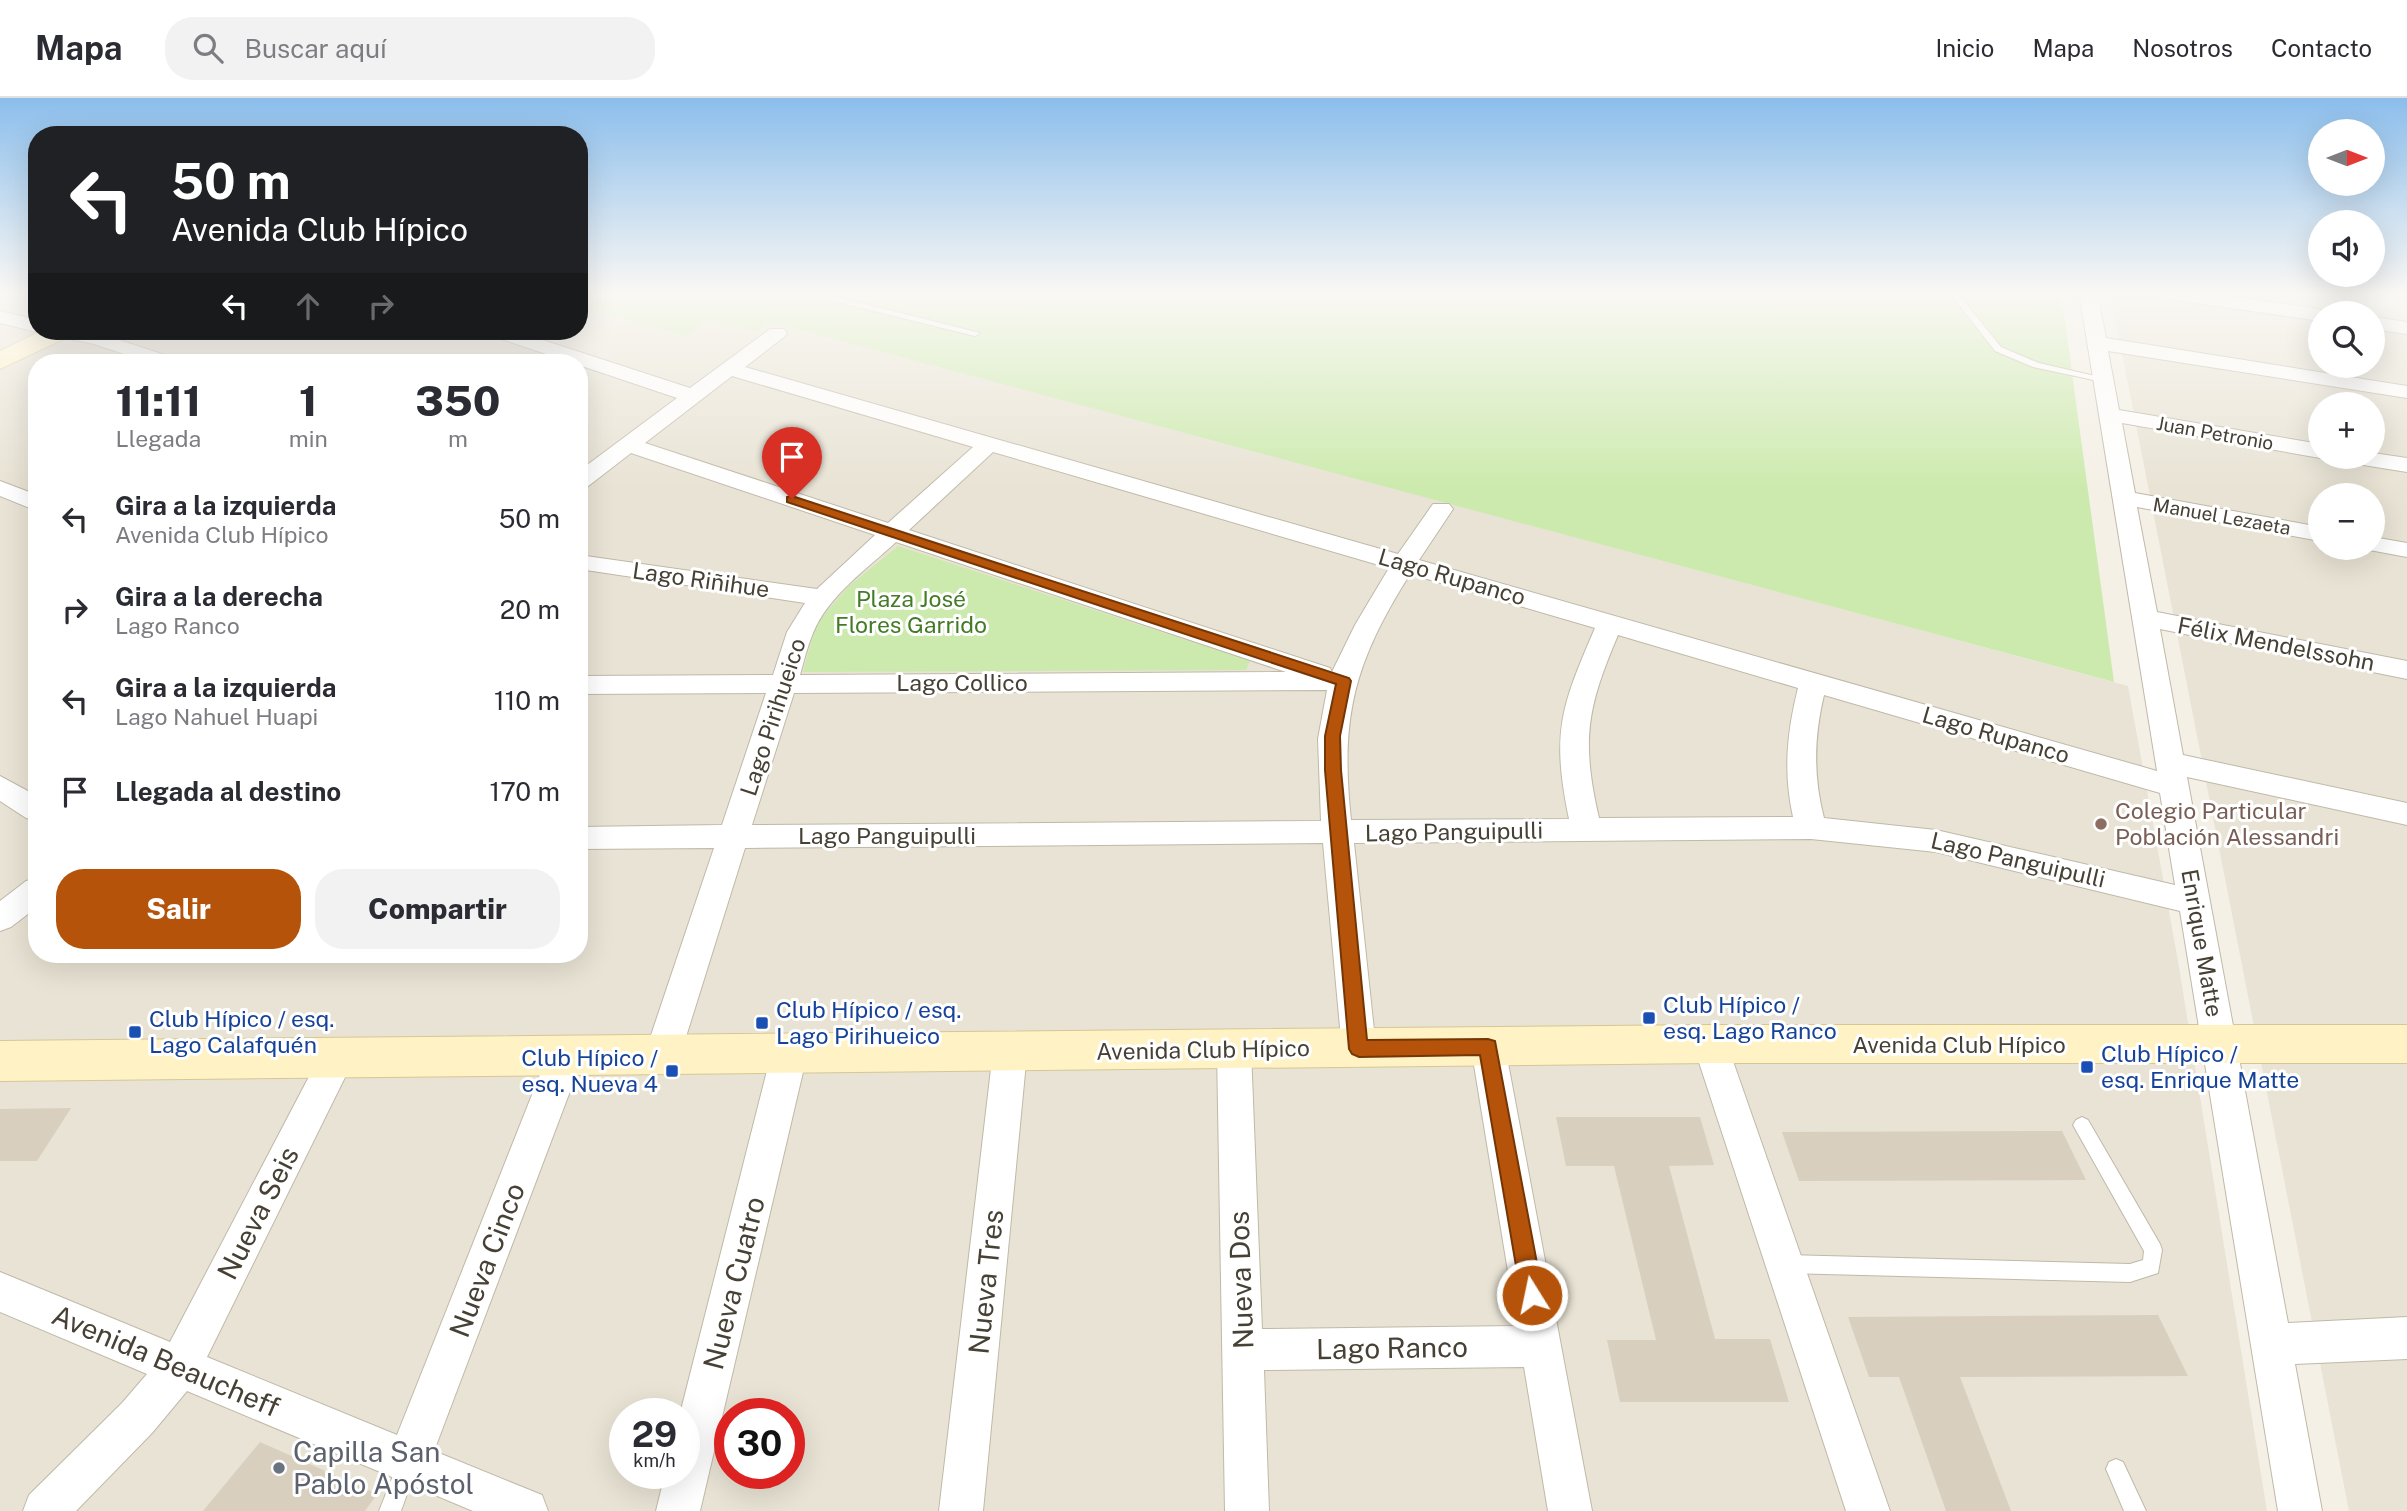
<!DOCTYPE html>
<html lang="es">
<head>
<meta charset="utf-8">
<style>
	body { margin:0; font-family:"Public Sans",sans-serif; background:#f2f2f3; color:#2b2b33; height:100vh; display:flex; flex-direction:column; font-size:26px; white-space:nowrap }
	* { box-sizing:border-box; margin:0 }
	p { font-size:23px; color:#7c7c81 }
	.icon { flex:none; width:38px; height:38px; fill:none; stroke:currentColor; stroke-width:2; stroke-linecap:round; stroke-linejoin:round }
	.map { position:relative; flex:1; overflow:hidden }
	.drawer { position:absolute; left:28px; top:256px; width:560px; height:609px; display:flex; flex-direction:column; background:#fff; border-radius:28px; box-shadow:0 7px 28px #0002 }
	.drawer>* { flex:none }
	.banner { position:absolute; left:28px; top:28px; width:560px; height:214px; border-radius:28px; box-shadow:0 7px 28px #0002; background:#202124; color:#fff; overflow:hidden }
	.needle { width:46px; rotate:90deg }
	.buttons { position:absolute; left:2308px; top:21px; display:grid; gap:14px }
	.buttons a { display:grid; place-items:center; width:77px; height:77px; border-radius:50%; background:#fff; box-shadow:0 7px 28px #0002; font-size:35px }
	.speed { position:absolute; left:609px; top:1300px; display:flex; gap:14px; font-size:35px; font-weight:700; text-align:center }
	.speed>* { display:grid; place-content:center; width:91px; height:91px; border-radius:50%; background:#fff; box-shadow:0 7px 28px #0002; line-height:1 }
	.speed small { font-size:18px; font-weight:400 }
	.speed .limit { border:10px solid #d22; background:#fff; color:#111 }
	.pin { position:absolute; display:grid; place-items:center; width:60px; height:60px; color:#fff; margin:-72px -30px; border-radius:50% 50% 50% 0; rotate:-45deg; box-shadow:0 0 7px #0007 }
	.pin .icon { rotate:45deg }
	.me { position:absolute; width:77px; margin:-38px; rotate:350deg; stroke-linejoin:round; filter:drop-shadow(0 0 5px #0008) }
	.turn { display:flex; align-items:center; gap:24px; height:147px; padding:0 28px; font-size:32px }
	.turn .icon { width:91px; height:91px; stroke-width:2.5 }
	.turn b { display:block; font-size:49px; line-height:60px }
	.lanes { display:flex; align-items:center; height:66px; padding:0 28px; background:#0003; justify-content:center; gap:35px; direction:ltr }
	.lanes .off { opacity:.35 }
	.eta { display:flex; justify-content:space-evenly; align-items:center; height:119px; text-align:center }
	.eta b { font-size:42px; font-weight:800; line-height:49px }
	.primary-button { display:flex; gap:14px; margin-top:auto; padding:14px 28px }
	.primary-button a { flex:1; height:80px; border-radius:28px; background:#b45309; color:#fff; font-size:28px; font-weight:800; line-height:80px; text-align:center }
	.primary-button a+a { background:#f2f2f3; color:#2b2b33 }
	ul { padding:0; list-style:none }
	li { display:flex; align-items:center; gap:21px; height:91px; padding:0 28px }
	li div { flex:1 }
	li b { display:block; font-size:26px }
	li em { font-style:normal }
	header { display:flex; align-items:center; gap:42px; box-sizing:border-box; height:98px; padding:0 35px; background:#fff; border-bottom:2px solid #e1e1e2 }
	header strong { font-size:33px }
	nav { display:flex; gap:38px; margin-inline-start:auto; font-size:24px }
	.search { width:490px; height:63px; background:#f2f2f3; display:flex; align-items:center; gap:18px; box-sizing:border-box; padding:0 24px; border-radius:28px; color:#7c7c81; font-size:26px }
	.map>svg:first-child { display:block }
	.residential { fill:#e8e3d4; fill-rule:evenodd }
	.green { fill:#cceaad }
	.building { fill:#d9cfbe }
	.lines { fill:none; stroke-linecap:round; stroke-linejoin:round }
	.lane-casing { stroke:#c0b9a8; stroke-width:2 }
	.street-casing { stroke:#c0b9a8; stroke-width:2 }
	.secondary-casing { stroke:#d6c794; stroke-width:2 }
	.lane { fill:#fff; fill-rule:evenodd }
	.street { fill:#fff; fill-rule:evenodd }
	.secondary { fill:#fff3c5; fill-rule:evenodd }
	.route { fill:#b45309; stroke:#753606; stroke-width:2 }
	.education-dot { fill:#8d6e63; stroke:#fff; stroke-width:2.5 }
	.transit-dot { fill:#1a4fb4; stroke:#fff; stroke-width:2.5 }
	.worship-dot { fill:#6b7280; stroke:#fff; stroke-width:2.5 }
	.labels { text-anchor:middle; stroke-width:6; stroke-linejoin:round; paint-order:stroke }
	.far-street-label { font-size:19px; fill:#474135; stroke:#fff }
	.street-label { font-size:23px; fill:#474135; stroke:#fff }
	.park-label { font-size:23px; fill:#437b26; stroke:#fff }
	.education-label { font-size:23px; fill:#785e54; stroke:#fff; text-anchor:start }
	.transit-label { font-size:23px; fill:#164399; stroke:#fff; text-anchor:start }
	.near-street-label { font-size:28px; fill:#474135; stroke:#fff }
	.near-worship-label { font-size:28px; fill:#5b616d; stroke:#fff; text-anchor:start }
</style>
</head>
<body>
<header>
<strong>Mapa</strong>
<div class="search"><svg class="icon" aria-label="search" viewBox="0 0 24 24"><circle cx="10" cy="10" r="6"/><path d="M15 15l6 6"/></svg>Buscar aquí</div>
<nav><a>Inicio</a><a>Mapa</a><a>Nosotros</a><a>Contacto</a></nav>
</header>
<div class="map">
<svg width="2407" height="1413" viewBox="0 0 2407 1413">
	<rect width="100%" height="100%" fill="#f4f0e6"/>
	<!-- residential -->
	<path class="residential" d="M0 194H37V233H579V207L685 238 710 221 755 234 771 223 2128 588 2178 863 2267 1413H0ZM37 264H579V856H37ZM625 1316H684V1376H625ZM730 1316H789V1376H730Z
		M2110 194H2407V1413H2349ZM2320 215H2373V268H2320ZM2320 306H2373V359H2320ZM2320 397H2373V450H2320Z"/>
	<!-- green -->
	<path class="green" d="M579 194H2061L2114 584 771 224 755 234 710 221 685 238 579 207Z
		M898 448 1250 563 1246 572 803 574 816 526 848 489Z"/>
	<!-- building -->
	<path class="building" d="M71 1010 37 1063H0V1011Z
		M1556 1019H1700L1714 1067 1669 1068 1715 1241H1770L1789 1304H1620L1607 1242H1656L1614 1068H1566Z
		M2062 1033 2086 1082 1799 1083 1782 1034Z
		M2158 1217 2188 1278 1960 1279 2011 1413H1946L1899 1279H1869L1848 1219Z
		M260 1344 377 1396 365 1413H203Z"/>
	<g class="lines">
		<defs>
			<path id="lane" d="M804 194H817L980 235 975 238 805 196Z
				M1949 194H1957L2001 249 2039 265 2108 281 2103 284 2033 269 1995 253Z
				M2082 1019 2088 1022 2160 1146 2162 1152 2158 1175 2130 1184 1786 1175 1779 1172 1777 1166 1779 1160 1786 1157 2130 1166 2143 1162 2144 1153 2073 1027 2076 1022Z
				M408 1355 415 1358 418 1365 401 1413H379L401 1358Z
				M2116 1361 2123 1364 2146 1413H2124L2106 1371 2109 1364Z"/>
			<path id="street" d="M2079 194H2097L2106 240 2407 288V300L2108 253 2119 312 2320 346V359H2324L2320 360 2122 325 2135 395 2320 429V443L2137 409 2157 514 2407 563V581L2160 531 2183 657 2407 705V727L2187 679 2288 1225 2407 1219V1261L2295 1266 2322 1413H2278L2180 813 1936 754 1811 741 1354 745 1376 951 1371 962 1359 966 1347 962 1342 951 1323 745 745 750 680 958 674 969 662 973 650 969 644 958 714 750 579 751V729L722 727 766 595 579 596V578L773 577 787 534 805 505 579 471V457L817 491 875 437 631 355 587 389 579 391V373L677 300 579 267V264H570L489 237 486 233H515L690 290 770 231H784L787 235 784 239 745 269 1398 456 1433 406H1449L1453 411 1419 462 2157 673ZM732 278 973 349 888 425 645 345ZM993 354 1389 470 1355 527 1332 574 1330 570 909 432ZM896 444 1286 574 800 577C804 563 807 549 813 535 828 498 868 470 896 444ZM1410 476 1595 530C1561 609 1551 634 1569 721L1351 722C1340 618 1354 565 1410 476ZM1618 537 1798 590C1787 634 1783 674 1793 719L1599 720C1581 642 1587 610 1618 537ZM1327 592 1318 641 1321 723 752 727 794 595ZM1824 597 2160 695 2175 787 1936 732 1824 720C1813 678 1814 639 1824 597Z
				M2152 194H2198L2320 211 2328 215H2320V223L2161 200 2154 198Z
				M0 213 37 222V233H42L37 234 0 225Z
				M2373 219 2407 224V236L2373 231Z
				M47 233 98 235 174 260 177 264H148L94 246 50 237Z
				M2373 355 2407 360V374L2357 366 2349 364 2346 359H2373Z
				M0 383 37 397V413L0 398Z
				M2373 439 2407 445V459L2364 451 2373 450Z
				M0 678 37 698V723L26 720 0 703Z
				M37 780V809L11 829 0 833V803L26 783Z
				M1710 931 1722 935 1727 946 1890 1413H1846L1693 946 1698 935Z
				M1488 934 1500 938 1505 949 1592 1413H1548L1524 1269 1264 1272 1269 1413H1225L1217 952 1222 941 1234 937 1246 941 1251 952 1262 1231 1517 1228 1471 949 1476 938Z
				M1010 939 1022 943 1027 954 983 1413H939L993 954 998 943Z
				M789 942 801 946 807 957 700 1413H656L665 1376H684V1316H680L771 957 777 946Z
				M565 944 577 948 583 959 434 1353 542 1397 548 1413H473L187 1293 152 1335 76 1413H23L29 1397 122 1305 147 1276 0 1214V1174L170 1244 324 950 336 946 348 950 354 961 207 1259 397 1337 547 959 553 948Z"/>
			<path id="secondary" d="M41 233H74L70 238 0 271V253Z
				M1710 927H2407V965H1710L0 983V943Z"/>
		</defs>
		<!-- lane casing -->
		<use href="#lane" class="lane-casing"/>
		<!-- street casing -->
		<use href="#street" class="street-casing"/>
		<!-- secondary casing -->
		<use href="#secondary" class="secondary-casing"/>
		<!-- lane -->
		<use href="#lane" class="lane"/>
		<!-- street -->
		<use href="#street" class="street"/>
		<!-- secondary -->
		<use href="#secondary" class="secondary"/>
	</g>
	<!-- sky -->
	<linearGradient id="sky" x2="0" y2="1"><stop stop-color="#8bbeec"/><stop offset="0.5" stop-color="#faf8f4"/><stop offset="1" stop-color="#faf8f4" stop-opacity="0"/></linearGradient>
	<rect width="2407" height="391" fill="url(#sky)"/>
	<!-- route -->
	<path class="route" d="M792 398 1349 580 1351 583 1340 638 1341 672 1367 942 1488 941 1495 943 1543 1197 1539 1205 1532 1208 1524 1205 1521 1197 1480 957 1359 959 1352 956 1349 951 1325 672V638L1336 586 787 404V399Z"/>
	<!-- markers -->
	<circle class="education-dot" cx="2101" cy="726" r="7"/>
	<g class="transit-dot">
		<rect x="1642" y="913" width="14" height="14" rx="3.5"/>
		<rect x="755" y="918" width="14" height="14" rx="3.5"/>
		<rect x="128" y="927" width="14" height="14" rx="3.5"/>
		<rect x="2080" y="962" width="14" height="14" rx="3.5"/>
		<rect x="665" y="966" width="14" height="14" rx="3.5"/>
	</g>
	<circle class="worship-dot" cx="279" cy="1370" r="7"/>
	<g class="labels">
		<!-- far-street labels -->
		<g class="far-street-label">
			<text transform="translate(2215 335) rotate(10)" y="7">Juan Petronio</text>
			<text transform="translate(2222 418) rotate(10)" y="7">Manuel Lezaeta</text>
		</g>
		<!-- street labels -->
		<g class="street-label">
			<text transform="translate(1452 479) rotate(16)" y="8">Lago Rupanco</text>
			<text transform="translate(701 482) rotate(8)" y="8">Lago Riñihue</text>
			<text transform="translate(2276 546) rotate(11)" y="8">Félix Mendelssohn</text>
			<text x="962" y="593">Lago Collico</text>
			<text transform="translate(773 619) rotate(-72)" y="8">Lago Pirihueico</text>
			<text transform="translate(1996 637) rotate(16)" y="8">Lago Rupanco</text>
			<text transform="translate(1454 734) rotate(-1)" y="8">Lago Panguipulli</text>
			<text x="887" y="746">Lago Panguipulli</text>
			<text transform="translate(2018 762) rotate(13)" y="8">Lago Panguipulli</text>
			<text transform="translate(2202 845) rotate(80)" y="8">Enrique Matte</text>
			<text x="1959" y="955">Avenida Club Hípico</text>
			<text transform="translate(1203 952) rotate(-1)" y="8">Avenida Club Hípico</text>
		</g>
		<!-- park labels -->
		<g class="park-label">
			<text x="911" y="509">Plaza José<tspan x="911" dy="26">Flores Garrido</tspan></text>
		</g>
		<!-- education labels -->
		<g class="education-label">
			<text x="2115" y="721">Colegio Particular<tspan x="2115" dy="26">Población Alessandri</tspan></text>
		</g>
		<!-- transit labels -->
		<g class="transit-label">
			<text x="1663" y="915">Club Hípico /<tspan x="1663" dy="26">esq. Lago Ranco</tspan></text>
			<text x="776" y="920">Club Hípico / esq.<tspan x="776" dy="26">Lago Pirihueico</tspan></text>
			<text x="149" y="929">Club Hípico / esq.<tspan x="149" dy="26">Lago Calafquén</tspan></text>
			<text x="2101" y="964">Club Hípico /<tspan x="2101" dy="26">esq. Enrique Matte</tspan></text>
			<text x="658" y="968" text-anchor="end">Club Hípico /<tspan x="658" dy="26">esq. Nueva 4</tspan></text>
		</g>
		<!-- near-street labels -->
		<g class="near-street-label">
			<text transform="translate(258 1115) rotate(-63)" y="10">Nueva Seis</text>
			<text transform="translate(487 1162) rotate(-69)" y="10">Nueva Cinco</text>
			<text transform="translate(1241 1182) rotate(-92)" y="10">Nueva Dos</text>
			<text transform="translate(986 1184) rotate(-84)" y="10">Nueva Tres</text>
			<text transform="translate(734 1185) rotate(-76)" y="10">Nueva Cuatro</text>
			<text transform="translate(1392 1250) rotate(-1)" y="10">Lago Ranco</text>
			<text transform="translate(166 1263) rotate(23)" y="10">Avenida Beaucheff</text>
		</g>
		<!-- near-worship labels -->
		<g class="near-worship-label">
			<text x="293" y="1364">Capilla San<tspan x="293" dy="32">Pablo Apóstol</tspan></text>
		</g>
	</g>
</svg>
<div class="buttons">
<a><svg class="needle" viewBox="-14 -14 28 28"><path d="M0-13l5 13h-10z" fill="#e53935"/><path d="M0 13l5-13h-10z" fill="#7c7c81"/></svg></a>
<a><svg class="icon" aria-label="sound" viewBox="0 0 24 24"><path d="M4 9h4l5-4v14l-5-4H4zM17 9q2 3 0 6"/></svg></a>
<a><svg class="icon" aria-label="search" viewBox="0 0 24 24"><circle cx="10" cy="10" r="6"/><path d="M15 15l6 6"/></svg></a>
<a>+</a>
<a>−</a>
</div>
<div class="speed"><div>29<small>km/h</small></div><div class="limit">30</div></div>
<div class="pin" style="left:792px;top:401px;background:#d93025"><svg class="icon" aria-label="arrive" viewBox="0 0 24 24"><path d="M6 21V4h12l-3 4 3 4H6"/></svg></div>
<svg class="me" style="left:1532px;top:1197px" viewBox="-20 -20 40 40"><circle r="17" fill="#b45309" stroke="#fff" stroke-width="3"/><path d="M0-11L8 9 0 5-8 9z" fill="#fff"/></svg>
<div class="banner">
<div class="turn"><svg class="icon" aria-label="left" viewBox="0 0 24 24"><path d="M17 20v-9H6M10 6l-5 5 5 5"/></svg><div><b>50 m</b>Avenida Club Hípico</div></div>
<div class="lanes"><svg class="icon" aria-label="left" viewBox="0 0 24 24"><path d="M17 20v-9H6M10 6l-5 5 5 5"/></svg><svg class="icon off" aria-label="ahead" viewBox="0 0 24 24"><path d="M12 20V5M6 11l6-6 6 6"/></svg><svg class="icon off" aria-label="right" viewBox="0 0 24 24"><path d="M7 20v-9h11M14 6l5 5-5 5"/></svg></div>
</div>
<section class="drawer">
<div class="eta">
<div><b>11:11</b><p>Llegada</p></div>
<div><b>1</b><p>min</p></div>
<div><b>350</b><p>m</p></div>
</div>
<ul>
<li><svg class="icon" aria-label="left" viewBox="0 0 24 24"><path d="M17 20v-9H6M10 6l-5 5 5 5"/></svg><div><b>Gira a la izquierda</b><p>Avenida Club Hípico</p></div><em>50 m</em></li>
<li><svg class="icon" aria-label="right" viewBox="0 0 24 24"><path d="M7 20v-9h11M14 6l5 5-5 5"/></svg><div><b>Gira a la derecha</b><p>Lago Ranco</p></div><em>20 m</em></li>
<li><svg class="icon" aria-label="left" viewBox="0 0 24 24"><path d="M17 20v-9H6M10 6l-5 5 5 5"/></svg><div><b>Gira a la izquierda</b><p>Lago Nahuel Huapi</p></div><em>110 m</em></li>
<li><svg class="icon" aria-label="arrive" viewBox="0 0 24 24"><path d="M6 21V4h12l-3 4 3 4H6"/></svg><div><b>Llegada al destino</b></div><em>170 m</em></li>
</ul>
<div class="primary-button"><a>Salir</a><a>Compartir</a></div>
</section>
</div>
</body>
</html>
